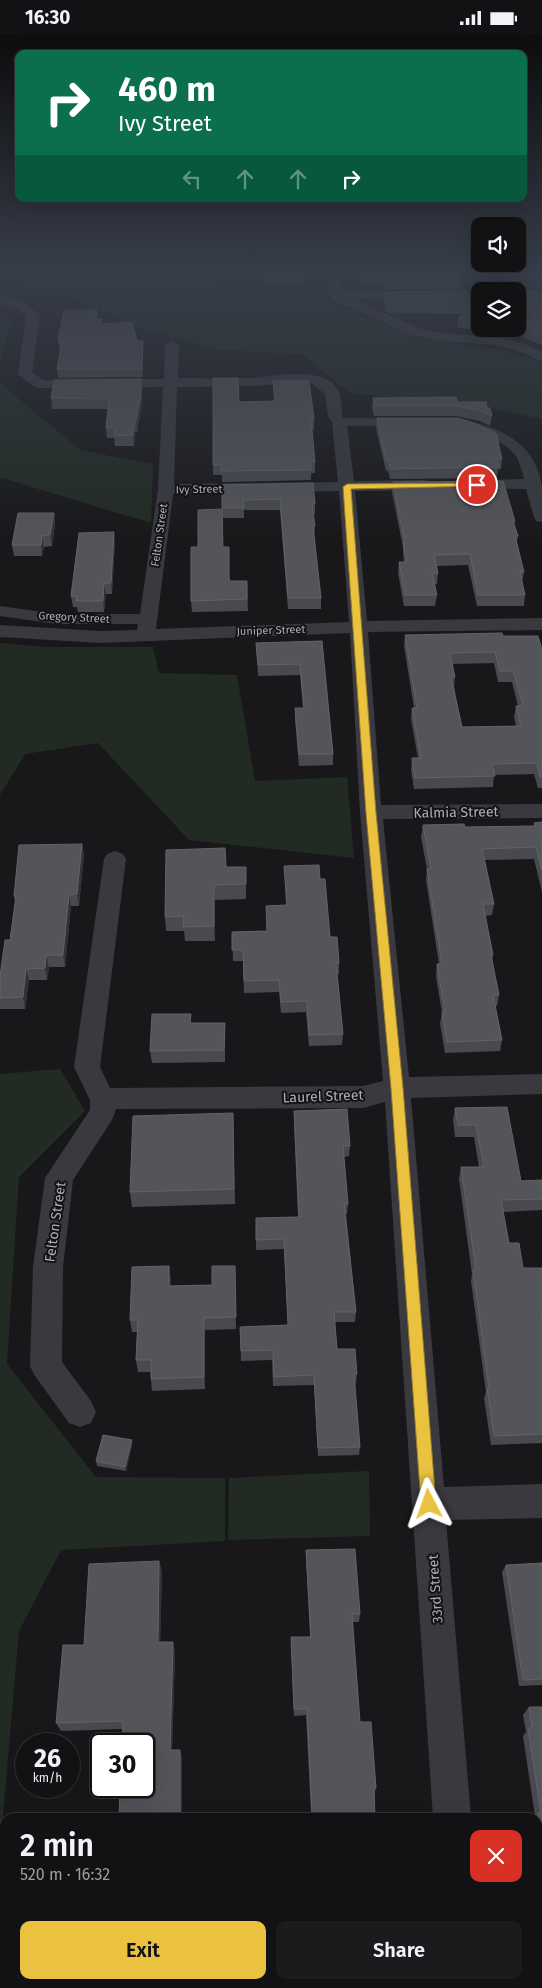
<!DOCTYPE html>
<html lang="en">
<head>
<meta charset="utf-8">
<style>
	body { margin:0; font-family:"Fira Sans",sans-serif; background:#1b1b1d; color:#f1f3f6; height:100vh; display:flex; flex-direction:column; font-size:19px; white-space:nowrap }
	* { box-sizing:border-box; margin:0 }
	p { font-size:16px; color:#9c9ea0 }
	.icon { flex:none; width:28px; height:28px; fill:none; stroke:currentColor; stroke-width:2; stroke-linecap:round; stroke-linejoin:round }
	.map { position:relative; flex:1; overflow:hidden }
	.sheet { position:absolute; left:0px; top:1778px; width:542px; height:176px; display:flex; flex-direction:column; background:#121214; border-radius:15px 15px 0 0; box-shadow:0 5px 20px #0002,0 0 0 1px #313234 }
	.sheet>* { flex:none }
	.hud { position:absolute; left:15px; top:15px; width:512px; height:152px; border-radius:10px; box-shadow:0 5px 20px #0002,0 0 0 1px #313234; background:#0b6e4f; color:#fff; overflow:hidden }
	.controls { position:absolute; left:471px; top:182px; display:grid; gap:10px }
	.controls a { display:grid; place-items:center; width:55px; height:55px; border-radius:10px; background:#121214; box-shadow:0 5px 20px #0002,0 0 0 1px #313234; font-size:25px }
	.speed { position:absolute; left:15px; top:1698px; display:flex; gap:10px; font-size:25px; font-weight:700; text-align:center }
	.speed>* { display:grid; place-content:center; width:65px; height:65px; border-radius:50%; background:#121214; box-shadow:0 5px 20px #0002,0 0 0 1px #313234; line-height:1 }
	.speed small { font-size:12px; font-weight:400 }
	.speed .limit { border:2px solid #111; border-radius:8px; background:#fff; color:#111 }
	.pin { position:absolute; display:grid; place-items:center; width:42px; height:42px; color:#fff; margin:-21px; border:2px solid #fff; border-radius:50%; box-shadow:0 1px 5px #0007 }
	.me { position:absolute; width:55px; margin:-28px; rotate:356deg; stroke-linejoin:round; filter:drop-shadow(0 0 4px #0008) }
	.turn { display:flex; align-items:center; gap:18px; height:105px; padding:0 20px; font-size:22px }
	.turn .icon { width:65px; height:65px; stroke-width:2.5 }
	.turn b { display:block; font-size:35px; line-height:42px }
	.lanes { display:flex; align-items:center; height:48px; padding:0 20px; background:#0003; justify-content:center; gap:25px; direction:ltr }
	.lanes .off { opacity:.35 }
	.round { display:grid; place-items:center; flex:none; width:52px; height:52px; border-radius:10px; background:#1b1b1d }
	.overview { display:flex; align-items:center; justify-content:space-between; height:85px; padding:0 20px }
	h1 { font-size:30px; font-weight:600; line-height:38px }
	.button { display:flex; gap:10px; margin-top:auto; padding:10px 20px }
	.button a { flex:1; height:58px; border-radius:10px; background:#eac240; color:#111; font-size:20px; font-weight:600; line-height:58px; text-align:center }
	.button a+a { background:#1b1b1d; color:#f1f3f6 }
	.status { display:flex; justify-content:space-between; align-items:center; height:35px; padding:0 25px; background:#121214; direction:ltr }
	.status svg { height:14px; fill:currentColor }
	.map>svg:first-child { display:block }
	.green { fill:#222a24 }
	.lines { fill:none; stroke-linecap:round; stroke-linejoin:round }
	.minor { fill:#39393f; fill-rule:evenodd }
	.wall { fill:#494a4f; fill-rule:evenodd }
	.shaded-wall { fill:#313235 }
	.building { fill:#54555a; stroke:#626369; fill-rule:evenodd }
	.route { fill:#eac240; stroke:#987e2a }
	.labels { text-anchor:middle; stroke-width:4; stroke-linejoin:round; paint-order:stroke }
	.far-street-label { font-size:11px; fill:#abaeb9; stroke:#131315 }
	.street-label { font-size:14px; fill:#abaeb9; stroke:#131315 }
</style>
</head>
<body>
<div class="status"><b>16:30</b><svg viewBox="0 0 49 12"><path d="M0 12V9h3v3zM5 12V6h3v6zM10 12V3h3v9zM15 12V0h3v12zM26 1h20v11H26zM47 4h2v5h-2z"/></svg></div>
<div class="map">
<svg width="542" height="1953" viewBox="0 0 542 1953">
	<rect width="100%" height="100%" fill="#18181a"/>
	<!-- green -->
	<path class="green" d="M0 234H195L238 252 304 257 421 304 505 315 542 328V384L482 371 350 358 302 319 220 315 140 293 67 260 26 261 19 249 0 245Z
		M0 282 11 284 0 329Z
		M0 348 80 415 153 429 151 488 2 443 0 444Z
		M0 608 45 612H153L159 638 237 640 255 746 347 742 354 823 189 805 98 708 25 719 0 760Z
		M60 1034 85 1076 19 1142 7 1329 96 1442 225 1443V1506L61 1515 19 1596 0 1815V1039Z
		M369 1436 370 1501 228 1505 229 1443Z"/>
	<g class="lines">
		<!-- minor -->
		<path class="minor" d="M323 234H335L341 256H484L474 234H486L496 256H480V263L353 264 421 294 440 298 495 302 525 309 542 317V326L515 315 495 310 440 306 412 300 331 264Z
			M0 261 23 266 40 280 32 337 43 345 164 344 165 310 172 306 179 310 178 343C202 343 227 344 251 343 275 342 324 329 339 356 342 364 341 375 343 383L414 384 416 387 414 390 409 391H347L354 446 425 445 431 447 433 450 431 453 425 455 355 456 367 586 542 583V595L368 597 381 770 542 769V783L383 784 409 1042 542 1039V1059L411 1063 444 1452 542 1449V1483L446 1485 471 1782H433L385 1067 363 1073 116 1074 112 1085 73 1145 63 1232 62 1327 91 1366 96 1377 91 1388 80 1392 69 1388 35 1341 30 1331 33 1232 45 1143 90 1075V1065L74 1032 104 824 107 819 115 816 123 819 126 824 100 1032 110 1053 363 1051 383 1046 360 777 350 598 100 608 0 602V590L100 596 137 595 138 589H57L0 581V571L57 579H140L158 454 163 352 40 353 35 352 18 339 26 281 14 272 0 269ZM287 348H311L325 359 328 381 332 387 338 447 174 449 177 352 253 351ZM339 456 349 587 156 594 173 459Z
			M464 385C503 393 535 409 542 451 542 463 542 476 542 487L536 486 534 482 526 454 464 453 462 450 464 447 470 445 524 444C522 437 520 428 516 421 504 405 477 397 459 392L457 389 459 386Z
			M444 1949H486V1953H444Z"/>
	</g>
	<!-- wall -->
	<path class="wall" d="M263 234H303L304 248 264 249Z
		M359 234H457L461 246 460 254H381L380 250H363Z
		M503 234H542V252H518L519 255H542V310L515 299 512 301 483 294H518V256H514V254L512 255Z
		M384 257 470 270V272L480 262V294H483L480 296 457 292 458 283 463 279 390 278 386 277 384 266Z
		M98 284H102V289L137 306H143V342L58 343 57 334 60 313H59L58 305Z
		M141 344 142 370 137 397H135L134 411H115L114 403H107L106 393 108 374H52L51 363Z
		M273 346 314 384V394H312L315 427V438H311V445L222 447V440H213V430L239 367 274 366Z
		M373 363 457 367 487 373 492 381 490 391 480 386 456 381H374L372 372Z
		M377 383 502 424 501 434H498L497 443 390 444 388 436H386L376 393Z
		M393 447 515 486 514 491 518 501 517 508 524 537 522 547 525 560 524 571H477L468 530 437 531 438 538 437 549 434 550 437 560 435 571H404L398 538 399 527H404L403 518V512L392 457Z
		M222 450 315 469V479H313L315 491 314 502 321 563V574H288L280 475H244V483H222Z
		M54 478 55 489 52 511 44 512 42 521H14L12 510Z
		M115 508 112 559H106L104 577H78L77 572H73L71 561Z
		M223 512 230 546H247L248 576 192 577 191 566Z
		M405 600 503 601 542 615V753H538L534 739 494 740 493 752 414 754 411 735 412 723H418L411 684 412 673H414L404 611ZM494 628 498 647H512L518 671H516L514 682 516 691 462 692 454 652 455 642 452 629Z
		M322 606 333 719V730L299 731 295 685V673H303L300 640 258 641 256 608Z
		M542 787V857L534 824 485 825 494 869 492 880 485 881 493 920 492 926 499 960 497 971H495L502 1005 500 1016 445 1018 440 988 442 978 436 941 437 929H439L426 845 427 834 421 802 423 790 465 792 534 791V788Z
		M82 809 84 820 79 871H71L65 932H49L47 945H29L25 974H0V941L10 905 15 868 14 861Z
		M284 831 320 844 330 902 339 928V939H337L343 999 342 1010 309 1011 306 977 281 978 279 957 244 958 243 926H233L232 897 267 896 266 871 286 870Z
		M226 832H246V864L215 865V906H185L184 896H166L165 882Z
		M191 979V988H225V1027L152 1028 150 1016Z
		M507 1072 521 1146 542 1145V1175L503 1177 509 1208 523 1233H542V1408L491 1410 484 1363 486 1357 471 1246 472 1239 459 1144 461 1132H479L474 1102H455L453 1085 455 1073Z
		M294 1076 350 1111 349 1121 344 1122 348 1169 347 1179H346L356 1277 355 1287H335L337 1314 357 1339 356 1348H355L360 1412 359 1420 318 1421 314 1350 273 1351 272 1325 241 1326 240 1292 288 1290 284 1214 256 1215V1183L298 1182 294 1086Z
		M233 1078 235 1169 132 1172 130 1157Z
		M235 1231 236 1294 205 1295V1354L152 1356 151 1344V1337H138L136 1325 137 1297H132L130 1285 171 1244 170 1251 212 1250Z
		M132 1410 126 1436 97 1431 96 1426Z
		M306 1515 360 1579 359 1587H352L360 1687 376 1753 374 1759 311 1778 306 1680 294 1681 291 1610V1602H310L306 1524Z
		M159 1526 162 1537 160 1607 175 1616 172 1715 182 1722 122 1694 61 1696 56 1688 84 1610Z
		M542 1528V1650L519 1651 502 1537 506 1530Z
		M529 1672H542V1853L538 1822V1782H534L535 1781 523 1701 526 1697 523 1680Z"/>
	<!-- shaded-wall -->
	<path class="shaded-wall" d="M519 244 518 252 514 249V254L512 255 513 246Z
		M513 294H516L515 299 512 301Z
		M143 306V342L142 334Z
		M141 344 142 370 137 397 136 386Z
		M134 386 135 397 134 411 133 400Z
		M54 478 55 489 52 511 50 500Z
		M114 497 115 508 112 559 111 548Z
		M42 501 44 512 42 521 41 510Z
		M104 548 106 559 104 577 103 566Z
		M82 809 84 820 79 871 77 859Z
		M214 850 215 865V906L214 891Z
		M69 860 71 871 65 932 63 920Z
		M46 920 49 932 47 945 45 933Z
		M26 934 29 945 25 974 23 962Z
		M169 1231 171 1244 170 1264 169 1251Z
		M204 1283 205 1295V1354L204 1342Z
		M132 1405V1410L126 1436 125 1432Z
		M159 1526 162 1537 160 1617 158 1607Z
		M173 1607 175 1616 172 1722 170 1715Z
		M180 1715 182 1722V1782H180Z"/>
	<!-- building -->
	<path class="building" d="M263 234H303L304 241H264Z
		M362 234H457L461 246H381L380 241 363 242Z
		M508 234H542V244H519L513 246Z
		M514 249H517L519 255H542V301L518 291V259L519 258Z
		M465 256 470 270H390L387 268 384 257Z
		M480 262V287L458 283Z
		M64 275H97L96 284H102L101 289 132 287 137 306H143L142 334H57L62 305H58Z
		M213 343H238L239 367 275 366 273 346H309L314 384H311L315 427H311V435L221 436V430H213Z
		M141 344V360L136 386H134L133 400 114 401 115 393H106L109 364 51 363 54 345Z
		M456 362 457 367H486L487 373H490L492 381 482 376 457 371H375L373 363Z
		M377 383H457L471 387 496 398 502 424H496L499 432 390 434 389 426H386Z
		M503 446 515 486H513L518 501H515L524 537H520L525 560H478L470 519 434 520 438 538 432 539 437 560H405L399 527H407L403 508H405L393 447Z
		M313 448 315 469H312L315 491H313L321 563H288L280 464 243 465 244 473H222V450Z
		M222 474 223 512H229V546H247V564L191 566V512H198V475Z
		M18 478H54L50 500 42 501 41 510H12Z
		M114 497 111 548H104L103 566H76L77 561H71L79 498Z
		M502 598 503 601H538L542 615V742H540L537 728 492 729 495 741 415 743 412 723H421L412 673H417L405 600ZM495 617 500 636H513L523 670 516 671 521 691 462 692 451 642H455L450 618Z
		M322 606 333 719H299L295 673H304L300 629 258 630 256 608Z
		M542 787V836L536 812 482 814 494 869H483L493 920H491L499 960H493L502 1005 447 1007 442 977H445L437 929H442L427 834H431L423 790 464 789 465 792 535 791 534 788Z
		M82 809 77 859 69 860 63 920H46L45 933 26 934 23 962 0 963V941L5 905H10L16 861H14L19 810Z
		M225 813 226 832H246V849L214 850V891L183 892 184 881 165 882 166 815Z
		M319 830 320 844H325L330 902H337L339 928H336L343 999 309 1000 307 966 281 967 279 945 244 946 243 915H232V897L267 896 266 871 287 870 284 831Z
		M152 979H191L190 988H225L224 1015 150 1016Z
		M507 1072 521 1146 542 1145V1164L501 1165 509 1208H519L523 1233H542V1277H541L542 1282V1399L494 1401 487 1353H489L473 1235H476L461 1132H484L476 1090H458L455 1073Z
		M347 1074 350 1111H343L348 1169H344L356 1277H334L337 1314H355L357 1339H354L360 1412 318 1413 314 1340 274 1342 273 1315 241 1316 240 1292 288 1290 284 1204 256 1205V1183L299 1182 294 1076Z
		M233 1078 234 1154 130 1157 133 1081Z
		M169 1231V1251L212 1250V1231H235L236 1282 204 1283V1342L151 1344V1325H136L138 1285H130L132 1232Z
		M103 1400 132 1405 125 1432 96 1426Z
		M355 1514 360 1579H352L360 1687H371L376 1753H374L375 1782H279V1778H312L307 1674H294L291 1602H311L306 1515Z
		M159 1526 158 1607H173L170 1715H180V1782H119L120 1751H144V1709H122L123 1686 56 1688 63 1610H84L89 1529Z
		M542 1528V1644L523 1645 506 1530Z
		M529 1672H542V1807L538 1778H541L528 1693H532Z
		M189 1949H216V1953H189Z
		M303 1949H378V1953H304Z"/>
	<!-- sky -->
	<linearGradient id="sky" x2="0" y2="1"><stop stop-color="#0d0d0e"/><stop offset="0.46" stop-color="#373d49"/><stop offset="1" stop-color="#373d49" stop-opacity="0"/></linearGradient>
	<rect width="542" height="508" fill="url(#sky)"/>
	<!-- route -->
	<path class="route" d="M477 448 481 450 480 451 351 454 376 778 403 1053 436 1469 434 1474 429 1477 423 1474 421 1469 391 1053 366 778 343 452 347 449Z"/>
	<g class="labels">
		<!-- far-street labels -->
		<g class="far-street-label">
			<text transform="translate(199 454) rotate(-1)" y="4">Ivy Street</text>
			<text transform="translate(159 500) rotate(-82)" y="4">Felton Street</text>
			<text transform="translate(74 582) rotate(3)" y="4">Gregory Street</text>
			<text transform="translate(271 595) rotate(-2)" y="4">Juniper Street</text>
		</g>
		<!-- street labels -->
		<g class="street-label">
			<text transform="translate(456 777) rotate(-1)" y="5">Kalmia Street</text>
			<text transform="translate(323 1061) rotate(-2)" y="5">Laurel Street</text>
			<text transform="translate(55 1187) rotate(-82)" y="5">Felton Street</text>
			<text transform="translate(435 1554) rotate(-94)" y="5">33rd Street</text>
		</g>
	</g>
</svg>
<div class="controls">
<a><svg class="icon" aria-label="sound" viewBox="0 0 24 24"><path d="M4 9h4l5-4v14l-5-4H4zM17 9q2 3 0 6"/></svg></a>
<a><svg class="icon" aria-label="layers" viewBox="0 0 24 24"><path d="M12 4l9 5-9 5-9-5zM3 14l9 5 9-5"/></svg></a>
</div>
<div class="speed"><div>26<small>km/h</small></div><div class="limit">30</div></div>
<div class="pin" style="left:477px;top:450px;background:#d93025"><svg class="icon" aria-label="arrive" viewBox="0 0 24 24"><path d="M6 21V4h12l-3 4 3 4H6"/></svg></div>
<svg class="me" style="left:429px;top:1469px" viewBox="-20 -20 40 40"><path d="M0-17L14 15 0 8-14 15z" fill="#eac240" stroke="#fff" stroke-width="4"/></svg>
<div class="hud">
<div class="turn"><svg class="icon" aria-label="right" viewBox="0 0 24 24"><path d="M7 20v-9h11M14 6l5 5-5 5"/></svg><div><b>460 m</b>Ivy Street</div></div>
<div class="lanes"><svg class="icon off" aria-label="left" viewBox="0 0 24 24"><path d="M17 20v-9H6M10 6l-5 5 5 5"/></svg><svg class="icon off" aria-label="ahead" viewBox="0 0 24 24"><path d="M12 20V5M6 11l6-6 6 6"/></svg><svg class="icon off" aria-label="ahead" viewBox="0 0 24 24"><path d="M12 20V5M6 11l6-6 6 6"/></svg><svg class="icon" aria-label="right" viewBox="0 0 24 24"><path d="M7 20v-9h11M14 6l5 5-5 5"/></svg></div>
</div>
<section class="sheet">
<div class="overview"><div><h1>2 min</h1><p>520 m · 16:32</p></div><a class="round" style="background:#d93025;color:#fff"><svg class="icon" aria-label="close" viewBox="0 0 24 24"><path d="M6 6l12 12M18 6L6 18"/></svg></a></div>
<div class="button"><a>Exit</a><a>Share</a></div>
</section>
</div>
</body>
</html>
